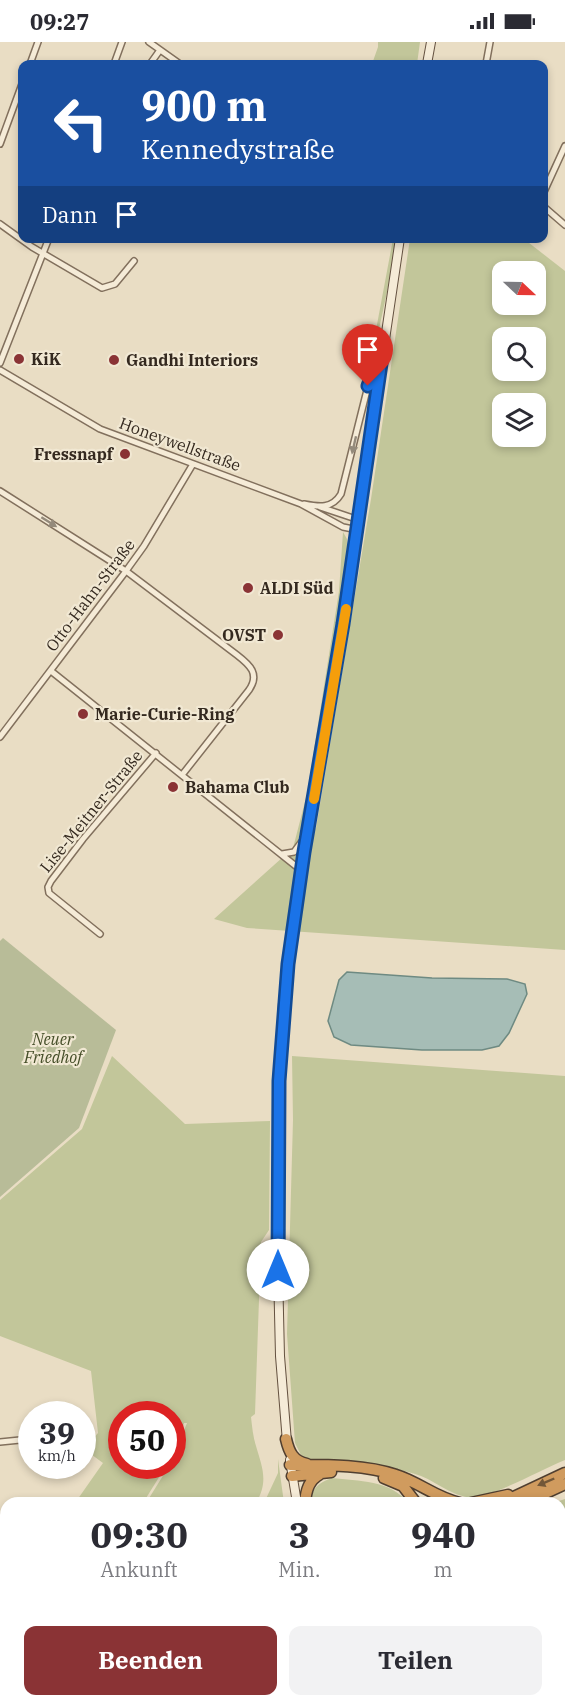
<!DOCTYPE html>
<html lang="de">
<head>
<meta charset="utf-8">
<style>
	body { margin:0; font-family:"IBM Plex Serif",serif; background:#f2f2f3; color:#2b2b33; height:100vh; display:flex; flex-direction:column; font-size:22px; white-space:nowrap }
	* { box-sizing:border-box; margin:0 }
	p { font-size:20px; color:#7c7c81 }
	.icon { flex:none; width:33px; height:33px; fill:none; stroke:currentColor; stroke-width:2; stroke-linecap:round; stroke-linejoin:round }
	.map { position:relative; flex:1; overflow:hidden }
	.side { position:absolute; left:0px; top:1455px; width:566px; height:210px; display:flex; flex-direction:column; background:#fff; border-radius:18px 18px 0 0; box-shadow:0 3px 9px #0003 }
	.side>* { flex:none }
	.hud { position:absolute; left:18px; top:18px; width:530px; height:183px; border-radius:12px; box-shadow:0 3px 9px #0003; background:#1a4fa0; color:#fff; overflow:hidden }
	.needle { width:39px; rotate:112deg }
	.controls { position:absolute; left:492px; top:219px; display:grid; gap:12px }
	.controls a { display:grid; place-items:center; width:54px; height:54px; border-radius:12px; background:#fff; box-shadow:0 3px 9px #0003; font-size:30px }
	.speed { position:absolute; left:18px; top:1359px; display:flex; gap:12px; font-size:30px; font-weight:700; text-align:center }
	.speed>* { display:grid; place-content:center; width:78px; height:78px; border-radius:50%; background:#fff; box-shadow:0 3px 9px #0003; line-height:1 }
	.speed small { font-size:15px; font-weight:400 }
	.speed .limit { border:9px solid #d22; background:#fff; color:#111 }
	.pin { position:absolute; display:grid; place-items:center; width:51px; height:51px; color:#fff; margin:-62px -26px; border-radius:50% 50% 50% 0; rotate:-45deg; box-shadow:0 0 6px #0007 }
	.pin .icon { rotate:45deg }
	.me { position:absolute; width:66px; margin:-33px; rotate:0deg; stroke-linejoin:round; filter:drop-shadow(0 0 4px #0008) }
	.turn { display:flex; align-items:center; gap:21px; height:126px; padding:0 24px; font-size:27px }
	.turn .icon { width:78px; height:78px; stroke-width:2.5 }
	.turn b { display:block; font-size:42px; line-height:51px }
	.then { display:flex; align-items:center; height:57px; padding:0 24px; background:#0003; gap:12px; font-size:22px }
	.eta { display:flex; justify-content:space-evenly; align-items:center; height:102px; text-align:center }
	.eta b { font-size:36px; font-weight:700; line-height:42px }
	.cta { display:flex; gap:12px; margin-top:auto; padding:12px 24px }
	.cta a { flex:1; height:69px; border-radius:12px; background:#8a3335; color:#fff; font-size:24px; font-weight:700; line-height:69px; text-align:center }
	.cta a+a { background:#f2f2f3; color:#2b2b33 }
	.status { display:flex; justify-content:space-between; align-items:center; height:42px; padding:0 30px; background:#fff; direction:ltr }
	.status svg { height:16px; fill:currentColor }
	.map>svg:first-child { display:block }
	.green { fill:#c2c69a; fill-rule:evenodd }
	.cemetery { fill:#b8bc98 }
	.water { fill:#a6bdb6; stroke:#6e8a82; stroke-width:1.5 }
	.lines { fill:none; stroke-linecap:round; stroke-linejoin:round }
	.street-casing { stroke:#82705d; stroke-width:8 }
	.secondary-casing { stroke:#645140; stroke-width:10 }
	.highway-casing { stroke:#503f30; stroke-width:13 }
	.street { stroke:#f5ebd7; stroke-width:5 }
	.secondary { stroke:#f5ebd7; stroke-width:8 }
	.highway { stroke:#d09b5e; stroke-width:10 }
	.oneway { fill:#948a7b }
	.oneway2 { fill:#725738 }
	.route-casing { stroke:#114b97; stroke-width:15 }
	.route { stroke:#1a73e8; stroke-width:10 }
	.slow { stroke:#f59e0b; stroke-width:10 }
	.poi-dot { fill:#8a3335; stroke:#f1e8d3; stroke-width:2 }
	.labels { text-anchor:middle; stroke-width:4.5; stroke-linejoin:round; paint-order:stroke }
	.poi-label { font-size:16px; font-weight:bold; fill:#34291f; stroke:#f1e8d3; text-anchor:start }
	.street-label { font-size:16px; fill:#34291f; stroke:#f1e8d3 }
	.park-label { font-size:16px; font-style:italic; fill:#454e28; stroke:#f1e8d3 }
</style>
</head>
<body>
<div class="status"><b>09:27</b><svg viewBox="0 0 49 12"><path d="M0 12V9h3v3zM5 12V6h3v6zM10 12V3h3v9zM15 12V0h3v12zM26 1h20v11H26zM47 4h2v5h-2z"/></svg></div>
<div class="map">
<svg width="565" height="1665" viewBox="0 0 565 1665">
	<rect width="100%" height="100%" fill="#e9ddc4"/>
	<!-- green -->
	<path class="green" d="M378 0H420L417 22H372L378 5Z
		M393 197H396L387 250 374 310 370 320Z
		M410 197H524L565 229V908L247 886 214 877 293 806 307 752 339 549 343 490 347 497 348 506 309 755 297 803 316 786 371 457ZM502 230H536V262H502ZM502 296H536V328H502ZM502 362H536V394H502Z
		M112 1014 185 1082 270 1079 269 1188 261 1200 255 1372 251 1375C252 1384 253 1395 256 1404 262 1425 269 1439 256 1461H146L169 1424H172L173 1416 187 1381H184L173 1411 172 1372H122V1424H166L143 1461H75L103 1421 84 1407 98 1391 91 1329 0 1294V1158L82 1087Z
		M292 1014 565 1034V1418C541 1428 500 1451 476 1455 457 1458 437 1440 421 1434 386 1421 344 1422 307 1417L301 1413 295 1401 287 1292 293 1078Z
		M278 1417 284 1461H264L278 1431Z
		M332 1436C358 1439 391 1438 408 1461H310C311 1447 319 1440 332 1436Z
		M565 1457V1665H346L345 1659H560V1461H553Z
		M6 1559V1659H43V1665H0V1572Z
		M45 1659H203L201 1665H46Z
		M216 1659H263L259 1665H215Z"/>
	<!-- cemetery -->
	<path class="cemetery" d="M3 896 116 988 79 1086 0 1155V899Z"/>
	<!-- water -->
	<path class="water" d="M347 930 432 936 507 937 525 942 527 952 509 991 499 1004 482 1008H422L351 1003 334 995 328 979 339 938Z"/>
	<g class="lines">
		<defs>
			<path id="street" d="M149 0 180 22
				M30 22 38 0
				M114 22 122 0
				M150 22 160 8
				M486 22 490 0
				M0 102 22 42
				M543 152 565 104
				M543 164 565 183
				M0 182 32 205 102 246 115 242 134 219
				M0 321 49 196
				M0 328 100 387 301 462 343 485 358 488
				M0 449 126 529 237 613C250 623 260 632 249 648L182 733
				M304 462C319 465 332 467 341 452L368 344 380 315
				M320 465 359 478
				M51 629 302 829
				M0 695 126 529 144 504 193 422
				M282 812 294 810 305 795
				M100 892 49 851 48 845 51 839 83 797 156 711
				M0 1400 20 1398 24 1400 26 1409
				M0 1519 6 1521"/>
			<path id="secondary" d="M427 22 431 0
				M287 1400 280 1314 278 1228 279 1039 283 960 304 810 343 582 400 196
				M290 1418 297 1461
				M333 1659 334 1665"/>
			<path id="highway" d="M286 1397C289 1410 293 1419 307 1422
				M290 1423C323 1423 365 1422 396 1433 419 1440 436 1456 460 1461
				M292 1434 331 1430
				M384 1436 403 1444 416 1461
				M305 1461C306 1448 309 1438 320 1432
				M471 1461 508 1453
				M501 1461 565 1431
				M524 1461 565 1442
				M272 1665 276 1659
				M285 1665 290 1659"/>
		</defs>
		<!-- street casing -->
		<use href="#street" class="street-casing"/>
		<!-- secondary casing -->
		<use href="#secondary" class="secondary-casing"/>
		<!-- highway casing -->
		<use href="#highway" class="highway-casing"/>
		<!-- street -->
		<use href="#street" class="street"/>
		<!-- secondary -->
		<use href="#secondary" class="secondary"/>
		<!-- highway -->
		<use href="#highway" class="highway"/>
	</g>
	<!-- one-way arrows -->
	<defs><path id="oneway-solid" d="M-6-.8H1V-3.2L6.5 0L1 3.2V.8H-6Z" transform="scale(1.5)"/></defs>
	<g class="oneway">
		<use href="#oneway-solid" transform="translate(354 403) rotate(103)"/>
		<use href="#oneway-solid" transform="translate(49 480) rotate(32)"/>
	</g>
	<use class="oneway2" href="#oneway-solid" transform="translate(546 1440) rotate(157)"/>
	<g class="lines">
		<defs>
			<path id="route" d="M278 1228 279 1039 288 922 304 810 343 582 383 308 368 344"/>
		</defs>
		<!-- route casing -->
		<use href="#route" class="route-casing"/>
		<!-- route -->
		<use href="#route" class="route"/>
		<!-- slow -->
		<path class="slow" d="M314 757 346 567"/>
	</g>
	<!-- markers -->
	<g class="poi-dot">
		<circle cx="19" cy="317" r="6"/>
		<circle cx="114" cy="318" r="6"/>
		<circle cx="125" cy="412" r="6"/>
		<circle cx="248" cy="546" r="6"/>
		<circle cx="278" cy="593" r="6"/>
		<circle cx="83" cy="672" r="6"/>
		<circle cx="173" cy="745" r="6"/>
	</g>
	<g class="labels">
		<!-- poi labels -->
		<g class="poi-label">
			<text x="31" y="323">KiK</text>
			<text x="126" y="324">Gandhi Interiors</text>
			<text x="113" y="418" text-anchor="end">Fressnapf</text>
			<text x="260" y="552">ALDI Süd</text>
			<text x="266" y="599" text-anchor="end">OVST</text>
			<text x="95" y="678">Marie-Curie-Ring</text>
			<text x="185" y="751">Bahama Club</text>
		</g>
		<!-- street labels -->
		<g class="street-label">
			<text transform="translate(180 402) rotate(20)" y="6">Honeywellstraße</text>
			<text transform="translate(90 553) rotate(-53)" y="6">Otto-Hahn-Straße</text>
			<text transform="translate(91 769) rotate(-51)" y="6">Lise-Meitner-Straße</text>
		</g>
		<!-- park labels -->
		<g class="park-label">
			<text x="53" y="1003">Neuer<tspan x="53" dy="18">Friedhof</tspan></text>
		</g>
	</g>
</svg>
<div class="controls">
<a><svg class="needle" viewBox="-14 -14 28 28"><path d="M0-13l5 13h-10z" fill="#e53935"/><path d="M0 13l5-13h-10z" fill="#7c7c81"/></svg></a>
<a><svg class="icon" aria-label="search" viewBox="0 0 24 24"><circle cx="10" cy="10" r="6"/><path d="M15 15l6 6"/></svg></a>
<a><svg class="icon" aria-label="layers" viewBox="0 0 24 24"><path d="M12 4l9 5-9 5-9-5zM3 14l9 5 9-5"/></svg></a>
</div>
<div class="speed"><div>39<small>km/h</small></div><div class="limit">50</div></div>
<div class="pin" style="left:368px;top:344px;background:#d93025"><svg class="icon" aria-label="arrive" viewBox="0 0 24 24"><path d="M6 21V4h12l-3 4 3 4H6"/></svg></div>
<svg class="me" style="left:278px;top:1228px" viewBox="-20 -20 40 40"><circle r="19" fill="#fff"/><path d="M0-13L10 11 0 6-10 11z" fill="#1a73e8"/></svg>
<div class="hud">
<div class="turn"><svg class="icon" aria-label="left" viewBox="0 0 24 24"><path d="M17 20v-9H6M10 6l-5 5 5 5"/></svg><div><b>900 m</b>Kennedystraße</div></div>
<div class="then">Dann<svg class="icon" aria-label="arrive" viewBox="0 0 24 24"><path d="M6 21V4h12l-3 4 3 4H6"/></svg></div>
</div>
<section class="side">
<div class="eta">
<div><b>09:30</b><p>Ankunft</p></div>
<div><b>3</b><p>Min.</p></div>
<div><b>940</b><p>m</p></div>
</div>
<div class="cta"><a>Beenden</a><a>Teilen</a></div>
</section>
</div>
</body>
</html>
